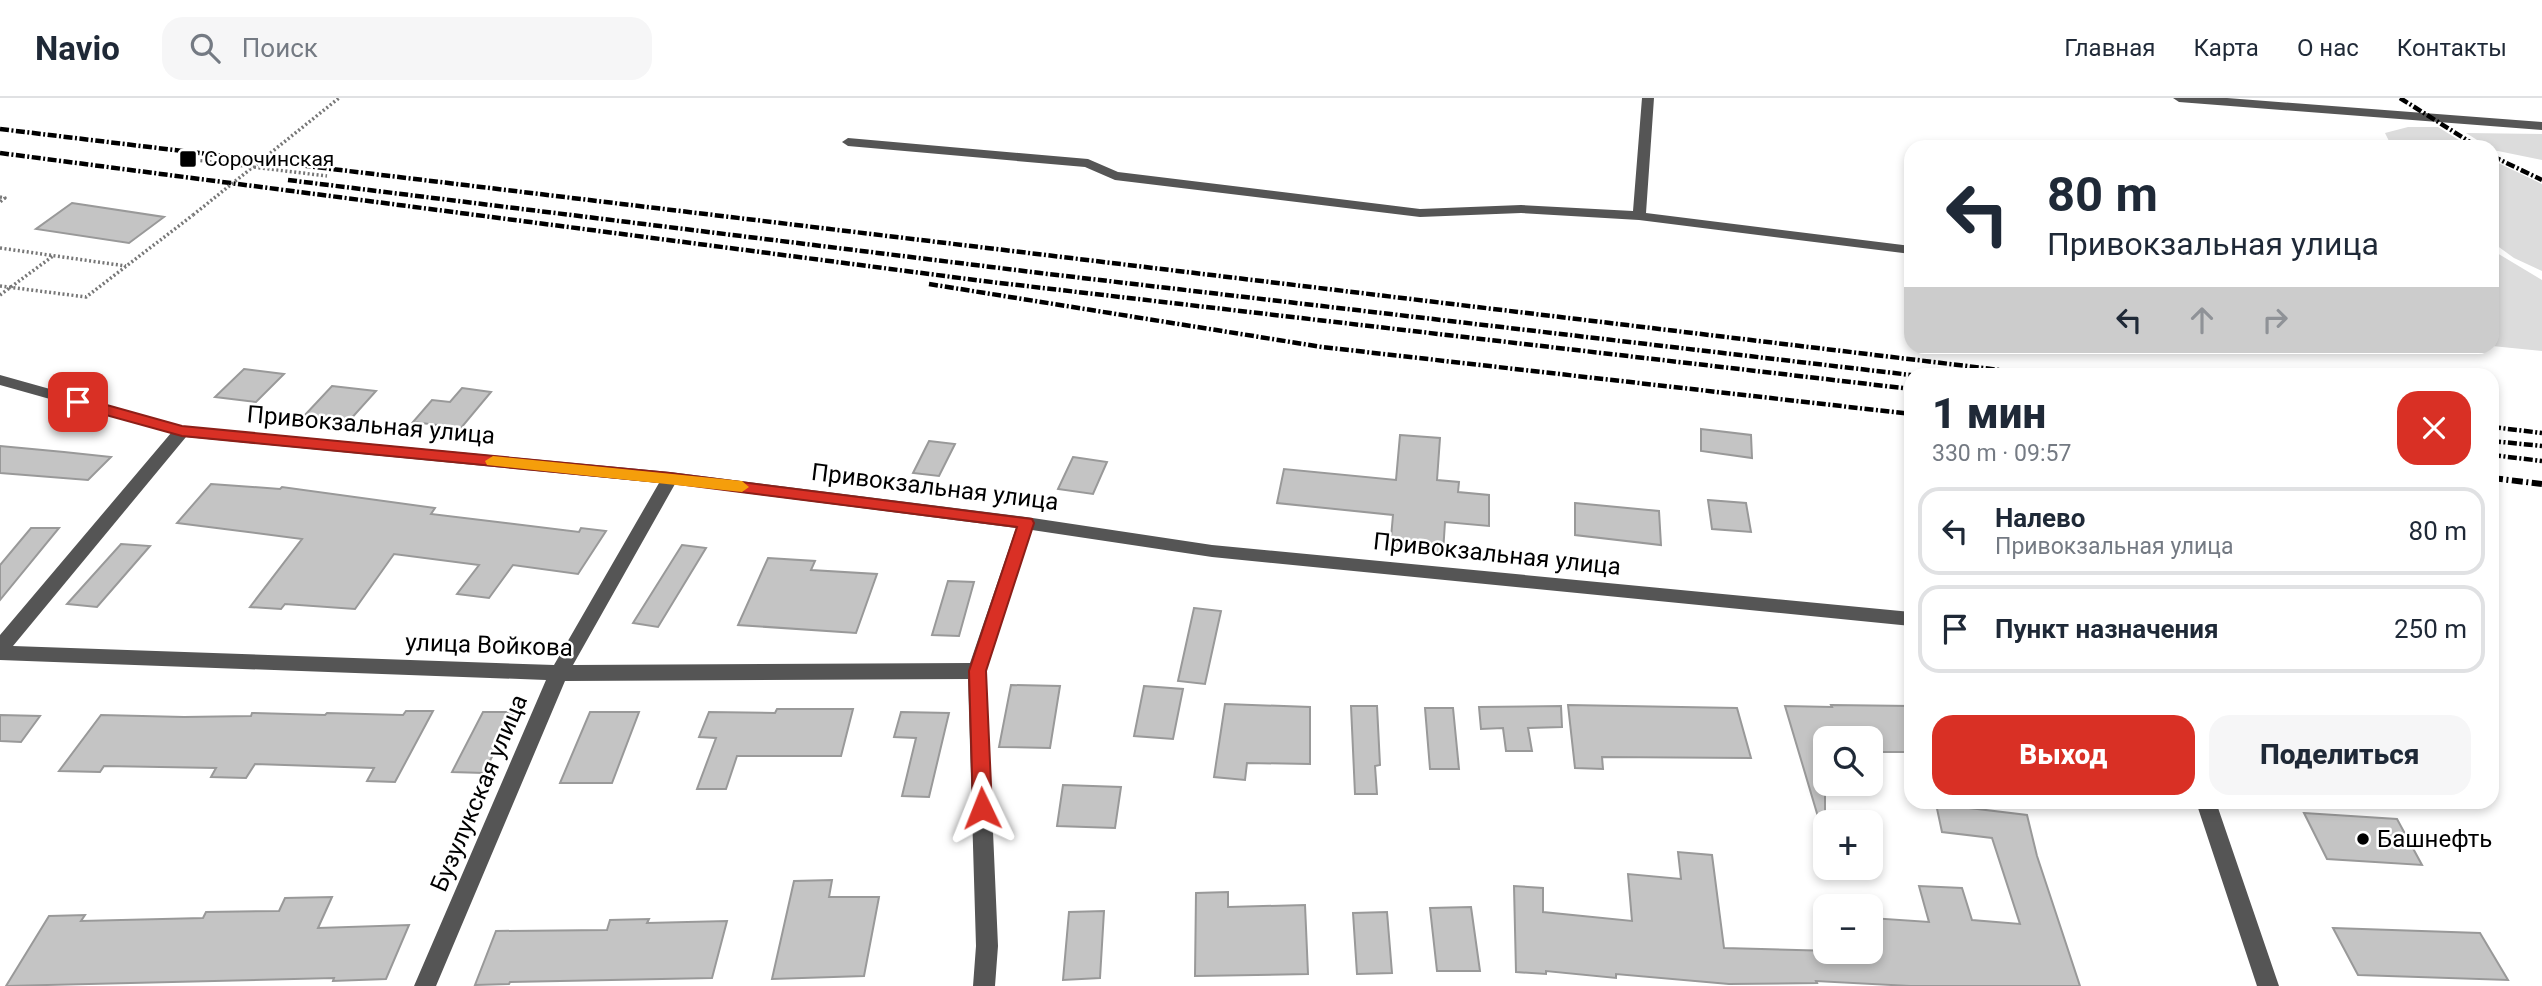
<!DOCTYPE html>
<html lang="ru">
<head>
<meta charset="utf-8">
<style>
	body { margin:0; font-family:Roboto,sans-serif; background:#f6f6f7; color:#1f2937; height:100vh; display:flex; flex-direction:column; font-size:26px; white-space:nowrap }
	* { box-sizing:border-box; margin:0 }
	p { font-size:23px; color:#747a83 }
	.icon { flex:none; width:38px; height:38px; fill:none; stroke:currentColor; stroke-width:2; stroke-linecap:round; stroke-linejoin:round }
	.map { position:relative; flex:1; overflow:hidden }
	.side { position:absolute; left:1904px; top:270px; width:595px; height:441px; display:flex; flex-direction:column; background:#fff; border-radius:21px; box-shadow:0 4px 10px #0003 }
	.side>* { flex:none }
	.banner { position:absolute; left:1904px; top:42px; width:595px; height:214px; border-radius:21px; box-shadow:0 4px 10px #0003; background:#fff; color:#1f2937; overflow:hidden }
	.fabs { position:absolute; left:1813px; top:628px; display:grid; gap:14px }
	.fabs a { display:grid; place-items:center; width:70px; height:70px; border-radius:14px; background:#fff; box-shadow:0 4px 10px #0003; font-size:35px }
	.pin { position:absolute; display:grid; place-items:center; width:60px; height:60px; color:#fff; margin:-30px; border-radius:14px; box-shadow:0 4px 10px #0006 }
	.me { position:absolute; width:77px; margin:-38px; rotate:358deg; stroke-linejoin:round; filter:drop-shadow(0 0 5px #0008) }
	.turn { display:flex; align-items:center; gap:24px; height:147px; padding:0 28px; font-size:32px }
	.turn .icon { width:91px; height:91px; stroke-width:2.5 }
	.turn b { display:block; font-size:49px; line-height:60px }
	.lanes { display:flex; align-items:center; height:66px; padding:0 28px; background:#0003; justify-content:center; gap:35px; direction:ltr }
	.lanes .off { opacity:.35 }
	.round { display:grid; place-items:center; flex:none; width:74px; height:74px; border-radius:21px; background:#f6f6f7 }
	.head { display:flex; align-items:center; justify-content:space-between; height:119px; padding:0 28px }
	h1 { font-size:42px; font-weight:800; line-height:52px }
	.action { display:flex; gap:14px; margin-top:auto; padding:14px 28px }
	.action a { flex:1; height:80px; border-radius:21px; background:#d93025; color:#fff; font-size:28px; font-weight:800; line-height:80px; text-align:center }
	.action a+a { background:#f6f6f7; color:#1f2937 }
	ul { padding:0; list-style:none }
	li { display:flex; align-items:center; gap:21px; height:88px; margin:0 14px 10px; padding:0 14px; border:4px solid #e0e1e3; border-radius:21px }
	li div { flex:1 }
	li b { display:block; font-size:26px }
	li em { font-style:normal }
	header { display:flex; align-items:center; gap:42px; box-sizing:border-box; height:98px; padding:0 35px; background:#fff; border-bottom:2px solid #e0e1e3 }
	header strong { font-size:33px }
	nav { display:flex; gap:38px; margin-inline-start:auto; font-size:24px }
	.search { width:490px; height:63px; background:#f6f6f7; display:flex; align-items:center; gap:18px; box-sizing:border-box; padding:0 24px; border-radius:21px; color:#747a83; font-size:26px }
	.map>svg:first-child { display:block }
	.green { fill:#dcdcdc }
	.building { fill:#c4c4c4; stroke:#999; stroke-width:2 }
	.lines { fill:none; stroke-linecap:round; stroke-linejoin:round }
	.path { stroke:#777; stroke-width:3.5; stroke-dasharray:2 2.5; stroke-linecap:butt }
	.minor { fill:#555; fill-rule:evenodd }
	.rail-far1 { stroke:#000; stroke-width:4.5; stroke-dasharray:9 2.5 2 2.5; stroke-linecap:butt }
	.rail { stroke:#000; stroke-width:6; stroke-dasharray:11 3.5 2 3.5; stroke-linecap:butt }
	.path-bridge { stroke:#777; stroke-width:3.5; stroke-dasharray:2 2.5; stroke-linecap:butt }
	.route { fill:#d93025; stroke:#8d1f18; stroke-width:2 }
	.slow { fill:#f59e0b }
	.poi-dot { fill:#000; stroke:#fff; stroke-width:2.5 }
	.labels { text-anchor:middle; stroke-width:5; stroke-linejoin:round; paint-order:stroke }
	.far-poi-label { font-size:21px; fill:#000; stroke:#fff; text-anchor:start }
	.street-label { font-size:24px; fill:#000; stroke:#fff }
	.poi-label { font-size:24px; fill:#000; stroke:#fff; text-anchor:start }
</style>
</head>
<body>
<header>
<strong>Navio</strong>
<div class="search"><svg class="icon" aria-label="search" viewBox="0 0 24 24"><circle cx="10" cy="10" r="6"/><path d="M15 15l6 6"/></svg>Поиск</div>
<nav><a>Главная</a><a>Карта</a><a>О нас</a><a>Контакты</a></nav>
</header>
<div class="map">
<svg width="2542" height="888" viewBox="0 0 2542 888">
	<rect width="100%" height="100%" fill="#fff"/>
	<!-- green -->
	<path class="green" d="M2408 29H2438L2470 49H2392L2385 35Z
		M2466 35 2542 36V62L2493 52Z
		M2492 62 2542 86V173L2514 160 2492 144Z
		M2492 152 2542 182V253L2492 248Z"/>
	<!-- building -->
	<path class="building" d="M72 105 164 119 129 145 36 131Z
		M244 271 284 276 256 304 215 299Z
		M332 288 376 293 349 323 304 318Z
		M462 290 491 294 461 330 413 324 432 302 450 304Z
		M1701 331 1751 337 1752 360 1701 353Z
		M1400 337 1440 340 1437 382 1459 384 1458 394 1489 397V428L1445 424 1443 455 1390 451 1393 417 1277 405 1284 371 1396 382Z
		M929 343 955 346 939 378 913 375Z
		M0 348 64 354 111 359 88 382 0 375Z
		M1073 359 1107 364 1093 396 1058 391Z
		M211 386 280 391 282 389 435 410 431 416 579 434 581 430 606 433 578 476 513 467 489 500 457 496 479 467 394 456 355 511 285 506 281 511 250 509 302 441 177 425Z
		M1708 402 1746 405 1751 434 1712 431Z
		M1575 405 1659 413 1661 447 1575 437Z
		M31 430H59L0 502V467Z
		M121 446 150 448 97 509 67 506Z
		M682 447 706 450 658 529 633 525Z
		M768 460 815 463 811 472 877 476 856 535 738 527Z
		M948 483 974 484 959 538 932 537Z
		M1194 510 1221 513 1205 586 1178 583Z
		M1011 587 1060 588 1050 650 999 649Z
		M1144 588 1183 591 1173 641 1134 638Z
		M1225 606 1310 609V666L1247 665 1245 682 1214 679Z
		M1568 607 1737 610 1751 660 1602 659 1603 671 1575 670Z
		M1831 607 1911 608V654H1871V640H1825V721L1819 722 1785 608 1832 609Z
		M1351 608H1377L1380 667 1375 668 1377 696H1355Z
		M1561 608 1562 629 1528 630 1532 653H1506L1503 630 1481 631 1479 609Z
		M1425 610H1453L1459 671H1430Z
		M777 611H853L841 658H737L726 691H697L716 640 699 639 709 614 775 615Z
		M406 613H433L395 684 367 683 374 670 255 666 246 680 211 679 216 670 104 668 100 674 59 673 101 617 184 619 251 618 252 615 325 617 327 615 403 617Z
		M483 614H514L484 675 452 674Z
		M590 614H639L612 685H560Z
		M901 614 949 615 929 699 902 698 916 640 894 639Z
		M0 617 40 618 21 644 0 643Z
		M1063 687 1121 689 1115 730 1057 728Z
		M1936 706 2027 717 2037 758 2080 888H1910L1816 883 1817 885 1729 886 1616 876V880L1546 873V876L1516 874 1514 788 1543 790V814L1632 823 1628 776 1681 781 1678 754 1712 757 1724 850 1871 854V820L1929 824 1919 788 1962 790 1972 822 2020 826 1992 740 1942 734Z
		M2304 715 2397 721 2422 767 2327 761Z
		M832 782 829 799H879L864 878 772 881 794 783Z
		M1228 794V809L1305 807 1308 876 1195 878 1196 795Z
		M332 799 318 830 409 827 386 881 333 883 334 880 6 888 49 818 85 817 81 823 203 820 206 814 279 813 285 800Z
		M1471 809 1480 873H1437L1430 810Z
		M1104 813 1100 880 1063 882 1069 814Z
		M1387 814 1392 875 1357 876 1353 815Z
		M649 821 647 825 727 823 712 880 510 884 509 886 475 887 496 833 607 832 610 822Z
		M2333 830 2480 835 2508 882 2358 877Z"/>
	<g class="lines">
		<!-- path -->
		<path class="path" d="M187 61 327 78
			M0 99 5 100 0 104
			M0 150 126 168
			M0 188 86 199 193 117
			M0 197 53 158"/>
		<!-- minor -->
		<path class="minor" d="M1642 0H1654L1646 115 1911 148V156L1639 122 1521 115 1420 119 1115 82 1085 69 848 48 842 44 848 40 1088 61 1118 74 1420 111 1521 107 1633 113Z
			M2173 0H2227L2542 24V32L2179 4Z
			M0 277 182 328 670 374 1026 419 1212 447 1911 514V528L1212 459 1032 432 986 573 998 848 995 888H973L976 848 968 581 565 583 436 888H414L546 582 0 562V537L171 335 0 287ZM186 339 659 385 554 567 13 548ZM675 386 1016 430 970 565 573 567Z
			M2196 704H2216L2279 888H2257Z"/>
		<!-- rail-far1 -->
		<path class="rail-far1" d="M2400 0 2478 49
			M0 31 2033 276
			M0 55 983 183 1911 291
			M2492 58 2542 82
			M288 82 1040 175 1911 277
			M929 186 1322 249 1911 316
			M2492 329 2542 335
			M2492 343 2542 348
			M2492 357 2542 363"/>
		<!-- rail -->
		<path class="rail" d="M2492 380 2542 386"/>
		<!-- path-bridge -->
		<path class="path-bridge" d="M193 117 339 0"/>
	</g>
	<!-- route -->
	<path class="route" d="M78 299 182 328 670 375 1032 421 1034 425 986 573 992 710 989 716 982 718 976 716 973 710 969 573 1017 429 670 385 182 338 73 308 71 304Z"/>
	<!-- slow -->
	<path class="slow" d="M493 358 742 383 749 389 742 394 487 367 485 363Z"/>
	<!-- markers -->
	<g class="poi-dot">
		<rect x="179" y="52" width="18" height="18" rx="3.5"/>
		<circle cx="2363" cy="741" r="7"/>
	</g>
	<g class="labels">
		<!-- far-poi labels -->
		<g class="far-poi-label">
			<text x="204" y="68">Сорочинская</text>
		</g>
		<!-- street labels -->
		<g class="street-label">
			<text transform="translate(371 327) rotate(5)" y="8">Привокзальная улица</text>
			<text transform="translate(935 389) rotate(7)" y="8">Привокзальная улица</text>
			<text transform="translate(1497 456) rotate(6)" y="8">Привокзальная улица</text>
			<text transform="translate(489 547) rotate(2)" y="8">улица Войкова</text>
			<text transform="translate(479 695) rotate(-67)" y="8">Бузулукская улица</text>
		</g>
		<!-- poi labels -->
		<g class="poi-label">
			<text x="2377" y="749">Башнефть</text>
		</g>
	</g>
</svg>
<div class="fabs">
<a><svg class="icon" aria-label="search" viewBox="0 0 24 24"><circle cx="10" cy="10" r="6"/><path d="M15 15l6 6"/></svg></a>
<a>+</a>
<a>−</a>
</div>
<div class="pin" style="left:78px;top:304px;background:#d93025"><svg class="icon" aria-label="arrive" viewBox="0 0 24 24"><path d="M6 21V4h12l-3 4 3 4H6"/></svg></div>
<svg class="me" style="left:982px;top:710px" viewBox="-20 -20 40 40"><path d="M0-17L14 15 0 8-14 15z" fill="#d93025" stroke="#fff" stroke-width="4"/></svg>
<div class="banner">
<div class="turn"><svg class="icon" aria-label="left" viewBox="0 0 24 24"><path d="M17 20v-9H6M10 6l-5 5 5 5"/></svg><div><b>80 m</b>Привокзальная улица</div></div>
<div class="lanes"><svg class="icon" aria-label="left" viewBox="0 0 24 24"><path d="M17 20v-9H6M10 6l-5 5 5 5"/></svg><svg class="icon off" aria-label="ahead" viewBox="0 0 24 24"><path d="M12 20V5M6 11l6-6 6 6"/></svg><svg class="icon off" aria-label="right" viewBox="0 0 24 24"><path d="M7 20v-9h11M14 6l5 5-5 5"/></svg></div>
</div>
<section class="side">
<div class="head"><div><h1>1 мин</h1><p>330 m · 09:57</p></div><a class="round" style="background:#d93025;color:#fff"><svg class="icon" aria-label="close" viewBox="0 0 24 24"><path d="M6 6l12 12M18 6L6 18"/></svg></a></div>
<ul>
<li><svg class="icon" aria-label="left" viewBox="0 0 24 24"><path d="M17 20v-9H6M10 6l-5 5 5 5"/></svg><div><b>Налево</b><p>Привокзальная улица</p></div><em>80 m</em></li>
<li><svg class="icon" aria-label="arrive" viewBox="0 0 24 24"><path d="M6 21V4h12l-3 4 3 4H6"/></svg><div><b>Пункт назначения</b></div><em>250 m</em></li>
</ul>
<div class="action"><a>Выход</a><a>Поделиться</a></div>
</section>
</div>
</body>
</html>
